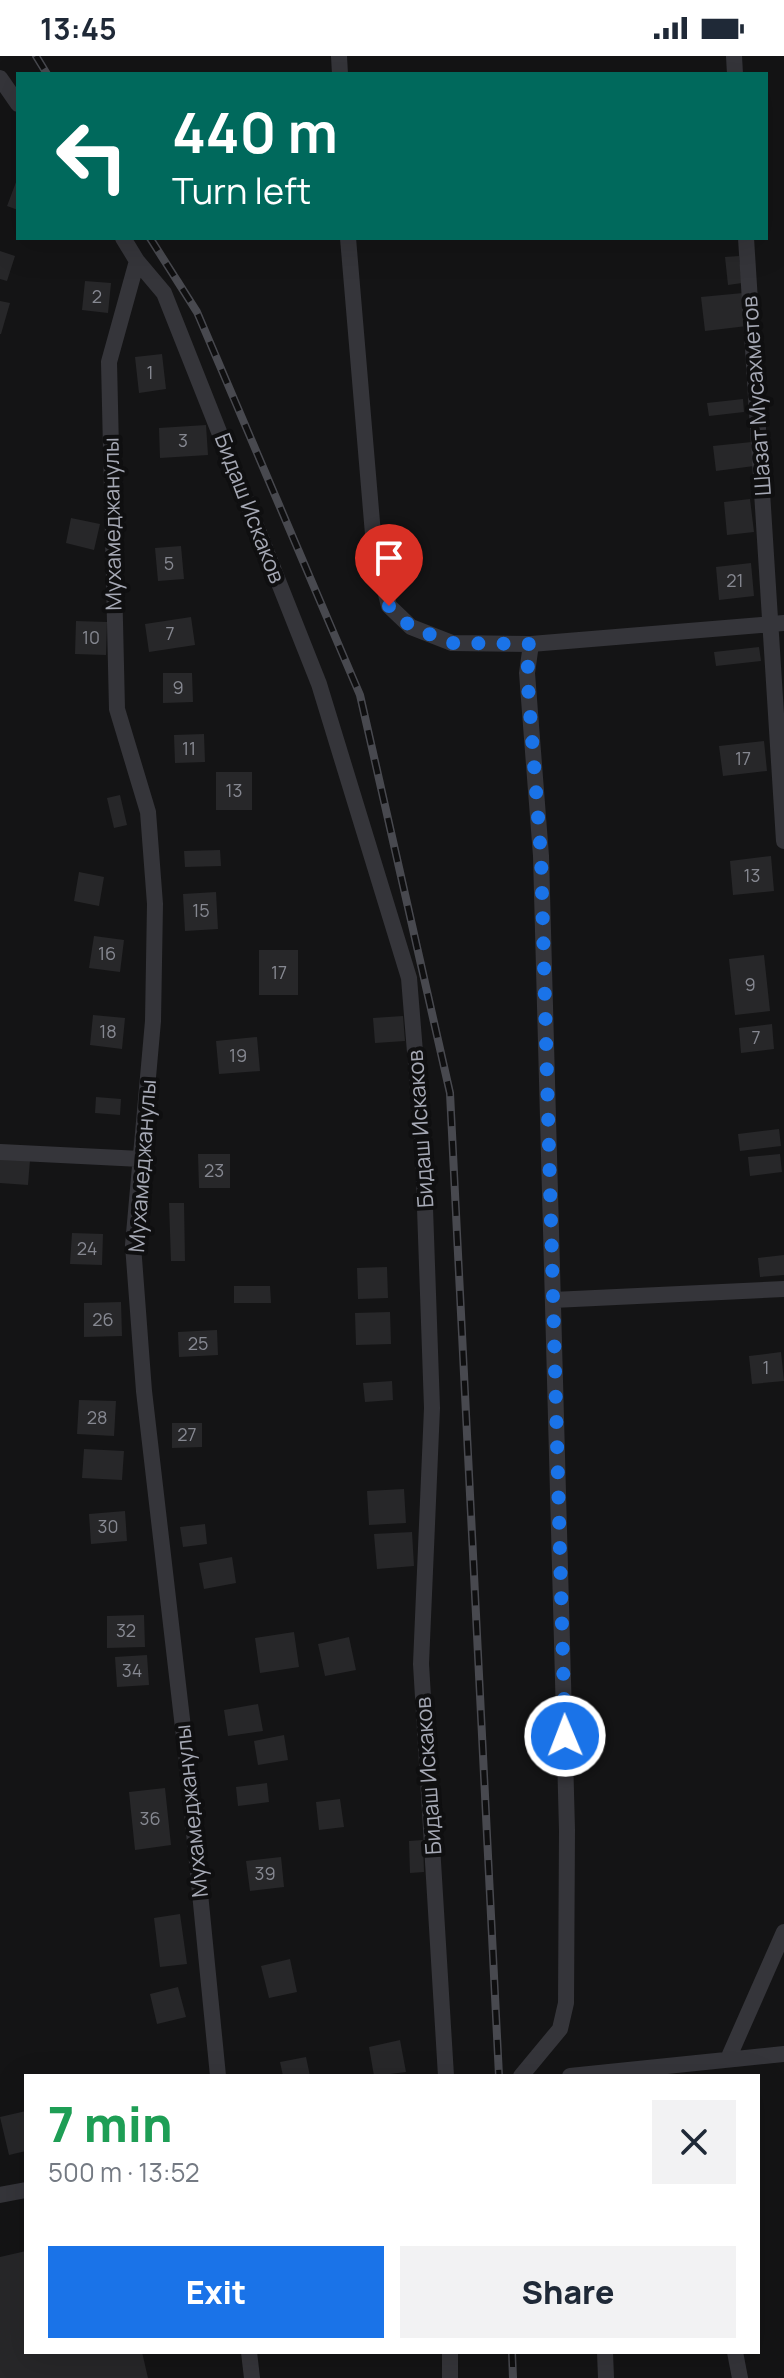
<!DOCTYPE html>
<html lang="en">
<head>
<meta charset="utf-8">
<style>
	body { margin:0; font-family:Manrope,sans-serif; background:#f2f2f3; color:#1f2937; height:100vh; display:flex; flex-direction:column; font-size:30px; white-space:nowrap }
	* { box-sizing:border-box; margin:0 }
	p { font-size:26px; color:#747a83 }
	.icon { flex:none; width:44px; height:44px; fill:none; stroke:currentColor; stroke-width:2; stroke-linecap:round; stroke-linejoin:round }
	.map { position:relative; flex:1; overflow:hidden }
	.panel { position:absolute; left:24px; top:2018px; width:736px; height:280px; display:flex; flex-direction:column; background:#fff; border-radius:0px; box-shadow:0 8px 32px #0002 }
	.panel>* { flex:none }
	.top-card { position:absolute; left:16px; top:16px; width:752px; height:168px; border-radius:0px; box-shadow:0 8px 32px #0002; background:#00695c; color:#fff; overflow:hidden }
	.pin { position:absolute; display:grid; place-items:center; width:68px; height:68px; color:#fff; margin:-82px -34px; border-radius:50% 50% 50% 0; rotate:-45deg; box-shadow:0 0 8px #0007 }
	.pin .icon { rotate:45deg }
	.me { position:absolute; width:88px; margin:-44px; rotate:359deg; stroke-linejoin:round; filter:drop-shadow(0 0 6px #0008) }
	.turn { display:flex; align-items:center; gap:28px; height:168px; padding:0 24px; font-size:36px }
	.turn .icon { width:104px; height:104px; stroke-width:2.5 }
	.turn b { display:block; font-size:56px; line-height:68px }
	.round { display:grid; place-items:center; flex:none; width:84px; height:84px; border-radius:0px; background:#f2f2f3 }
	.head { display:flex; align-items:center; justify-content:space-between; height:136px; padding:0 24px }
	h1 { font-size:48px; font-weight:800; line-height:60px; color:#1e9e55 }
	.button { display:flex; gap:16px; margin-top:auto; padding:16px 24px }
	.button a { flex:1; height:92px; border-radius:0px; background:#1a73e8; color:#fff; font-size:32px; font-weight:800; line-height:92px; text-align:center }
	.button a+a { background:#f2f2f3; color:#1f2937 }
	.status { display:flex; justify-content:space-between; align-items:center; height:56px; padding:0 40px; background:#fff; direction:ltr }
	.status svg { height:22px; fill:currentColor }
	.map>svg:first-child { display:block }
	.building { fill:#272729 }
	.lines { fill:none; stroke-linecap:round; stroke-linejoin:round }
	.minor { stroke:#35353a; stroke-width:16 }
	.rail-casing { stroke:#48494f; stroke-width:8 }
	.rail { stroke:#0f0f10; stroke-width:5; stroke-dasharray:15; stroke-linecap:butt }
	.route { stroke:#1a73e8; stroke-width:14; stroke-dasharray:0 25.2 }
	.labels { text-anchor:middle; stroke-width:8; stroke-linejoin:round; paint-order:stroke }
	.number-label { font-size:18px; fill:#868891 }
	.street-label { font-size:22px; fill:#a6a9b5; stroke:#0f0f10 }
</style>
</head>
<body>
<div class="status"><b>13:45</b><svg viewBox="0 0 49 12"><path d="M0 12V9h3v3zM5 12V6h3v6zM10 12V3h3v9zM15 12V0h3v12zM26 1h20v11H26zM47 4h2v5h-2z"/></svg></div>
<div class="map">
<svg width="784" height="2322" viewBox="0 0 784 2322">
	<rect width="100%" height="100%" fill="#141415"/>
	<!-- building -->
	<path class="building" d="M18 121V154L7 150Z
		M0 195 15 200 7 225 0 223Z
		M739 200 742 227 728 229 725 201Z
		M85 225 111 227 108 257 82 254Z
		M743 237 747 270 705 275 701 241Z
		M0 245 10 247 1 278H0Z
		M162 298 166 333 139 337 135 301Z
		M743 343 744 356 709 360 707 347Z
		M206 369 208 399 160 402 159 372Z
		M752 386 754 410 716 415 713 390Z
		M750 443 754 476 727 479 724 446Z
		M71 462 100 468 94 494 66 487Z
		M181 490 184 523 158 525 155 492Z
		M751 507 754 540 719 544 716 511Z
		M191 561 195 589 149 596 145 568Z
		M76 565 107 566 106 599 75 598Z
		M759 591 761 605 716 610 714 596Z
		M163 617H192L193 646 163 647Z
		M204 678 205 706 175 707 174 679Z
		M764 685 767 715 723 720 719 690Z
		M216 716H252V754H216Z
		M120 739 127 769 114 772 107 742Z
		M220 794 221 810 185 811 184 795Z
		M771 800 774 835 733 839 730 805Z
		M79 816 104 821 99 850 74 845Z
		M216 836 218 873 185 875 183 838Z
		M94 880 124 884 120 916 89 912Z
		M259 894H298V939H259Z
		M764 899 770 955 735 959 729 903Z
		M93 959 125 962 122 993 90 989Z
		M403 960 405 985 375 987 373 962Z
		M772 968 774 993 741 997 739 972Z
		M257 981 260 1015 219 1018 216 985Z
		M96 1041 121 1043 120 1059 95 1057Z
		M779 1073 781 1090 740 1095 738 1078Z
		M198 1098H230V1132H199Z
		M780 1098 782 1116 750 1120 748 1101Z
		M0 1102 30 1104 28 1129 0 1127Z
		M169 1147H184L185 1205H171Z
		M72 1177 103 1178 102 1209 70 1208Z
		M784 1199V1219L760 1221 758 1202Z
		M387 1211 388 1242 358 1243 357 1212Z
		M234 1230H270L271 1247H234Z
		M121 1246 122 1280 84 1281V1247Z
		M390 1256 391 1288 356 1289 355 1257Z
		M217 1274 218 1299 179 1301 178 1276Z
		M781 1296 784 1325 752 1328 749 1300Z
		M392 1325 393 1344 365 1346 363 1327Z
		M79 1344 116 1345 114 1380 77 1378Z
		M172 1367H202V1391L172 1392Z
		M84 1393 124 1395 122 1424 82 1422Z
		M404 1433 406 1467 369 1469 367 1435Z
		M125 1455 127 1485 91 1488 89 1458Z
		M205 1468 207 1488 183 1491 180 1471Z
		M412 1476 414 1510 377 1513 374 1478Z
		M232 1501 236 1527 204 1533 199 1507Z
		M144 1559 145 1591 107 1592V1560Z
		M294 1576 299 1611 260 1617 255 1582Z
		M349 1581 356 1614 325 1620 318 1588Z
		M147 1599 149 1629 117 1631 115 1601Z
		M258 1648 263 1675 228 1680 224 1654Z
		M284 1679 288 1704 258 1709 254 1685Z
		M267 1727 269 1746 238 1750 236 1731Z
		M165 1732 171 1789 135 1794 129 1736Z
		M340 1743 344 1771 319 1774 316 1746Z
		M423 1784 424 1816 410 1817 409 1785Z
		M281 1801 284 1831 250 1835 246 1805Z
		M180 1858 187 1908 160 1911 154 1862Z
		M290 1903 297 1936 269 1942 261 1910Z
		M178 1931 186 1961 157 1968 150 1938Z
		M400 1984 406 2016 374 2020 369 1991Z
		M306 2001 310 2020H283L280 2006Z
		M26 2055V2095L9 2099 0 2061Z
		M26 2195V2296H142L148 2322H0V2201Z"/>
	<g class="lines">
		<!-- minor -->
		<path class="minor" d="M339 0 340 18
			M734 0 735 18
			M0 22 18 48
			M123 182 137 205 164 237 319 628 409 922 423 1095 432 1352 421 1608 446 2020
			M348 182 374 490 389 550 411 571 452 587 531 588 527 617 541 800 567 1774 566 1947 560 1973 521 2020
			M746 182 784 785
			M137 205 109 306 117 653 148 756 155 848 153 965 133 1189 144 1335 188 1715 218 2020
			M531 588 784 567
			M0 1096 141 1103
			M553 1244 784 1233
			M728 2003 784 1876
			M570 2020 784 1998
			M0 2139 26 2134
			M249 2296 252 2322
			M450 2296V2322
			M605 2296 606 2322
			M735 2296 740 2322"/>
		<defs>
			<path id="rail" d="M36 0 47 18
				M150 182 197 256 360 639 450 1037 499 2020
				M512 2296 513 2322"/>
		</defs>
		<!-- rail casing -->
		<use href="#rail" class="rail-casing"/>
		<!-- rail -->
		<use href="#rail" class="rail"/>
	</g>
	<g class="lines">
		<!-- route -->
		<path class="route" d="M389 550 411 571 452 587 531 588 527 617 541 800 565 1680"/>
	</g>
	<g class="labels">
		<!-- number labels -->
		<g class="number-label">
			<text x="97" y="247">2</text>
			<text x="150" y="323">1</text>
			<text x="183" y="391">3</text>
			<text x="169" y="514">5</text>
			<text x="735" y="531">21</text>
			<text x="170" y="584">7</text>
			<text x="91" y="588">10</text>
			<text x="178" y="638">9</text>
			<text x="189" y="699">11</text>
			<text x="743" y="709">17</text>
			<text x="234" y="741">13</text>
			<text x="752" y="826">13</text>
			<text x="201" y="861">15</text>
			<text x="107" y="904">16</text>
			<text x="279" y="923">17</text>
			<text x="750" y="935">9</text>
			<text x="108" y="982">18</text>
			<text x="756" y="988">7</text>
			<text x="238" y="1006">19</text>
			<text x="214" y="1121">23</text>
			<text x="87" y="1199">24</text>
			<text x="103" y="1270">26</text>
			<text x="198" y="1294">25</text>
			<text x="766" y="1318">1</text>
			<text x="97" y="1368">28</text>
			<text x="187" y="1385">27</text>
			<text x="108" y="1477">30</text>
			<text x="126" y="1581">32</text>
			<text x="132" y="1621">34</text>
			<text x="150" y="1769">36</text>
			<text x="265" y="1824">39</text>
		</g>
		<!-- street labels -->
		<g class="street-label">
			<text transform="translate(756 340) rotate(-94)" y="8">Шазат Мусахметов</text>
			<text transform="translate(250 452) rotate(69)" y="8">Бидаш Искаков</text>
			<text transform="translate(112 468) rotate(-91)" y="8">Мухамеджанулы</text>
			<text transform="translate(420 1073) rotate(-94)" y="8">Бидаш Искаков</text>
			<text transform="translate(142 1110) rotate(-86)" y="8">Мухамеджанулы</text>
			<text transform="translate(428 1720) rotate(-94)" y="8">Бидаш Искаков</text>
			<text transform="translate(191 1755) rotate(-96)" y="8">Мухамеджанулы</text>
		</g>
	</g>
</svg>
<div class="pin" style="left:389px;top:550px;background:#d93025"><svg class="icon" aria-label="arrive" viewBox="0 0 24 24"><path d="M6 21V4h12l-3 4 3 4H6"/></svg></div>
<svg class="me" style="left:565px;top:1680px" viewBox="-20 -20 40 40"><circle r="17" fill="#1a73e8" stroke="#fff" stroke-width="3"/><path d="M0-11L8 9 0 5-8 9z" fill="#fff"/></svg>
<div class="top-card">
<div class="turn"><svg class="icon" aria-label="left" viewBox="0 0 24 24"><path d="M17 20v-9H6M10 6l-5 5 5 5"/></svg><div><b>440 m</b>Turn left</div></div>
</div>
<section class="panel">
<div class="head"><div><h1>7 min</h1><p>500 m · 13:52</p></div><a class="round"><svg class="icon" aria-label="close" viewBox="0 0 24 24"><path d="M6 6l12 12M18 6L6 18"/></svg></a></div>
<div class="button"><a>Exit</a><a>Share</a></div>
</section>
</div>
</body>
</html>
